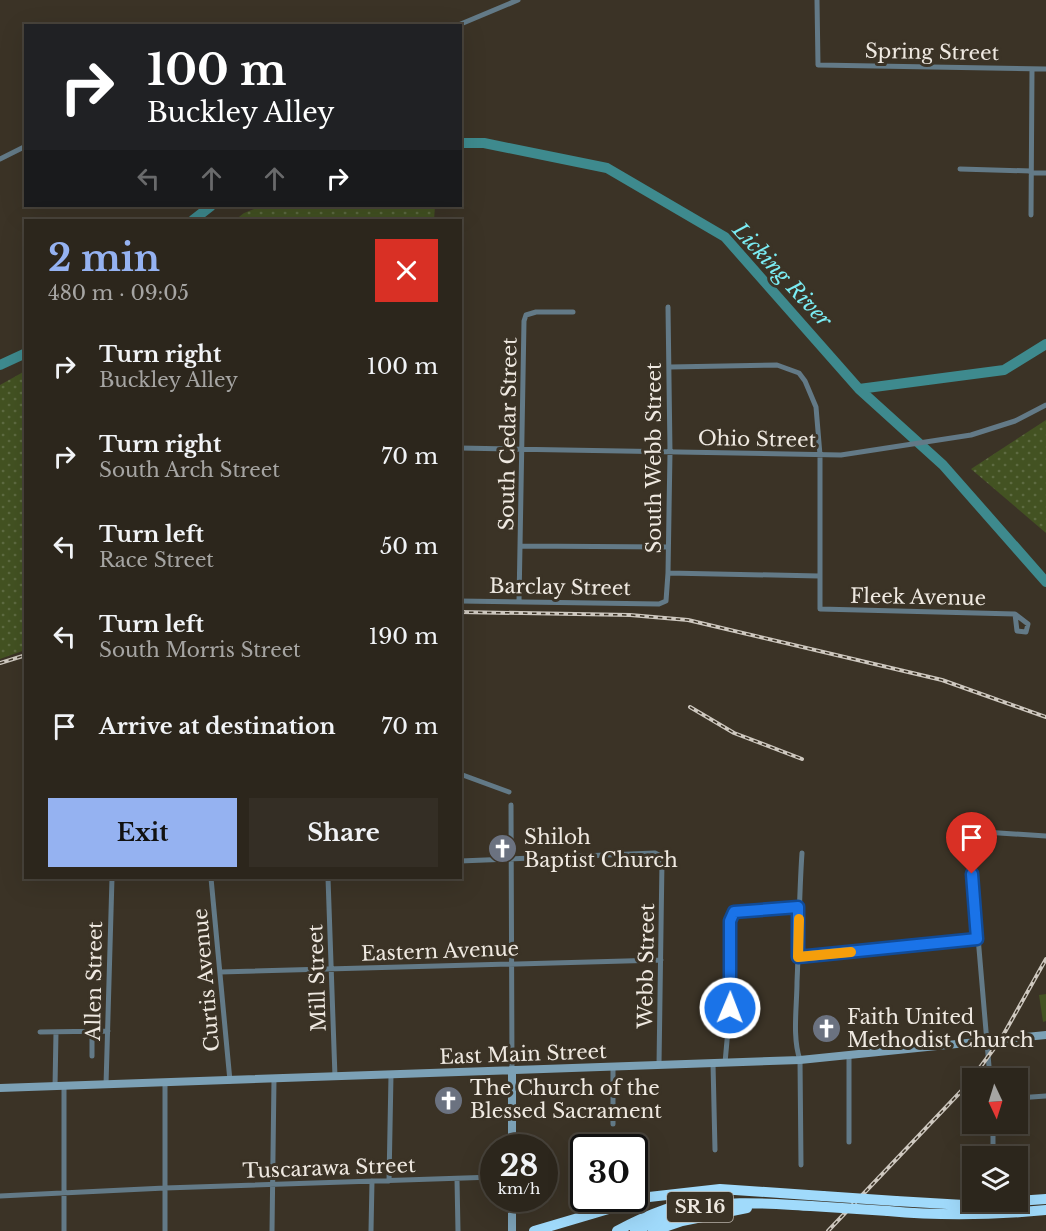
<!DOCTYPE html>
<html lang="en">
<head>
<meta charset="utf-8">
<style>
	body { margin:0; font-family:"Libre Baskerville",serif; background:#342e25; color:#f1f3f6; height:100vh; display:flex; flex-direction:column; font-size:22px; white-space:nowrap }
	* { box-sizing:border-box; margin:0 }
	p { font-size:20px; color:#a6a5a3 }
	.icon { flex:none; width:33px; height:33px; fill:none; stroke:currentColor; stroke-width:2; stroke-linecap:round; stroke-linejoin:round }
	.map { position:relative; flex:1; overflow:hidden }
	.drawer { position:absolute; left:24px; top:219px; width:438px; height:660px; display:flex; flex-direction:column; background:#2c261c; border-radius:0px; box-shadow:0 6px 24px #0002,0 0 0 2px #48433b }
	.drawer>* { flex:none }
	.guide { position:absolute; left:24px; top:24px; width:438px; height:183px; border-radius:0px; box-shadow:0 6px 24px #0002,0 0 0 2px #48433b; background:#202124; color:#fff; overflow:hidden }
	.needle { width:39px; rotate:176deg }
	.buttons { position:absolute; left:962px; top:1068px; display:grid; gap:12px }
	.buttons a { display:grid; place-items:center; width:66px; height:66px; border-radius:0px; background:#2c261c; box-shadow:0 6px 24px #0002,0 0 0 2px #48433b; font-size:30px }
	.speed { position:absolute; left:480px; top:1134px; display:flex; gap:12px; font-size:30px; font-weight:700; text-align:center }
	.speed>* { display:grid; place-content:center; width:78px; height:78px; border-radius:50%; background:#2c261c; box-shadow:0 6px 24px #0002,0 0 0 2px #48433b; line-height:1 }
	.speed small { font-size:15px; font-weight:400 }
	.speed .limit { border:3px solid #111; border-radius:9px; background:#fff; color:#111 }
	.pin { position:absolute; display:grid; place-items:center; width:51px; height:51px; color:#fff; margin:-62px -26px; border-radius:50% 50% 50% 0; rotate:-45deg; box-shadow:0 0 6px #0007 }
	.pin .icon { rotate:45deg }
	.me { position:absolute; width:66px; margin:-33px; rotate:1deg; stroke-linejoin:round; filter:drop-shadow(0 0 4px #0008) }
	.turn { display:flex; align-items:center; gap:21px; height:126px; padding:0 24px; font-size:27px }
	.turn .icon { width:78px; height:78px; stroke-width:2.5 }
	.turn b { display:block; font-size:42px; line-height:51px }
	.lanes { display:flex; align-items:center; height:57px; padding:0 24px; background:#0003; justify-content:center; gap:30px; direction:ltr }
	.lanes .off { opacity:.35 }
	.round { display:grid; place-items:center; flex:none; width:63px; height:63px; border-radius:0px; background:#342e25 }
	.overview { display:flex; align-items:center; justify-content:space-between; height:102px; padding:0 24px }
	h1 { font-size:36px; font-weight:700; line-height:45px; color:#95b2f1 }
	.primary-button { display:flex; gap:12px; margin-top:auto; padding:12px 24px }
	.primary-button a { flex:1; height:69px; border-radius:0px; background:#95b2f1; color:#111; font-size:24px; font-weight:700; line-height:69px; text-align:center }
	.primary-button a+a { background:#342e25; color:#f1f3f6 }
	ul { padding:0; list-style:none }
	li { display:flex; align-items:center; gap:18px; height:90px; padding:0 24px }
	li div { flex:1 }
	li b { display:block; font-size:22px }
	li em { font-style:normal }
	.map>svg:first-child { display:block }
	.grass { fill:#435222 }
	.park { fill:url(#park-dots) }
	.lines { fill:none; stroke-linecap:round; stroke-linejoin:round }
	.river { stroke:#3e8a8e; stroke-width:10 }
	.minor { stroke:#637a87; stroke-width:5 }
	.secondary { stroke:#7ca1b6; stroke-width:8 }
	.motorway { stroke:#a0dafb; stroke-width:10 }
	.rail-casing { stroke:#cec8bf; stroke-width:4 }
	.rail { stroke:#3b3326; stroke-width:1.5; stroke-dasharray:4.5; stroke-linecap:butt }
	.motorway-bridge { stroke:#a0dafb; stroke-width:10 }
	.route-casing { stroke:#114b97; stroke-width:15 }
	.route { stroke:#1a73e8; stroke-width:10 }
	.slow { stroke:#f59e0b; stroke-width:10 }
	.labels { text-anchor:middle; stroke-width:6; stroke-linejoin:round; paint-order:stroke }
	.shield { fill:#3b3326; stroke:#b9b2a9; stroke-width:1.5 }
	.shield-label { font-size:18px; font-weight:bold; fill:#efe9e1 }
	.street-label { font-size:20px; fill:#efe9e1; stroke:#3b3326 }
	.poi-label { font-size:20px; fill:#efe9e1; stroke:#3b3326; text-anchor:start }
	.water-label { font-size:21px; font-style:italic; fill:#7bedf4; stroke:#3b3326 }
</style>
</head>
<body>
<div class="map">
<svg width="1046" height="1231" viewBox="0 0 1046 1231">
	<defs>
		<pattern id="park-dots" width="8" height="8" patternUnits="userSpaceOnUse" patternTransform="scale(1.5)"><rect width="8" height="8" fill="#435222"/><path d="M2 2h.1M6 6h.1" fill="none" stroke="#5e6b42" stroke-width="1.8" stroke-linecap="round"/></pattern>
	</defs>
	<rect width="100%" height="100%" fill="#3b3326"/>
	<!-- grass -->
	<path class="grass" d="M1046 994V1021L1043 1022 1039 995Z"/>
	<!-- park -->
	<path class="park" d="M262 206H435L434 220H235L244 213Z
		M25 371V650L0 659V385Z
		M1046 420V533L971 469Z"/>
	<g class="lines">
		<!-- river -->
		<path class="river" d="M460 143H484L607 168 725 237 859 389 943 465 1046 582
			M193 220 211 206
			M0 365 26 353
			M859 389 1004 370 1046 344"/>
		<!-- minor -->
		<path class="minor" d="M817 0 818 65 1046 69
			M456 26 518 0
			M0 159 26 146
			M960 169 1031 171
			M1031 173H1046
			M1031 215 1032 69
			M670 367 777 365 799 373 805 381 816 407 820 455V609L1015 614
			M460 448 841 455 971 435 1015 421 1046 405
			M521 546 668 547
			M668 573 819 576
			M460 601 659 604 666 601 668 573 670 452 668 307
			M519 602 524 321 526 315 536 312H573
			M1015 614 1028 624 1026 632 1017 631Z
			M460 774 509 792
			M511 805 512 1071
			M460 861 655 853 661 856 662 861 659 1065
			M211 878 230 1081
			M328 878 335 1077
			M798 957 977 939
			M220 972 661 960
			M92 1031V1056
			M40 1032 108 1031
			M849 1055V1142
			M713 1063 715 1150
			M725 1063 730 1007 731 915 740 911 798 907
			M613 1067V1124
			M990 1078 969 831 1046 836
			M106 1085 112 878
			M64 1086V1231
			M55 1087 56 1032
			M1017 1098 1046 1096
			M993 1124V1156
			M801 1165 800 1060C792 1037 797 1006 797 982 799 939 799 896 802 853
			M457 1179 458 1231
			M389 1181 391 1075
			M0 1196 165 1188 494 1177
			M165 1231V1083
			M272 1231 274 1079
			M371 1231 372 1181"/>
		<!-- secondary -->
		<path class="secondary" d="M512 1071V1148
			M0 1088 800 1060 1046 1035
			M512 1231V1198"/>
		<!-- motorway -->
		<path class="motorway" d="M896 1201 964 1205 1015 1202
			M1017 1201 1046 1199
			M888 1211C942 1216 993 1215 1046 1210
			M534 1231 649 1197 720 1189 823 1196
			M617 1231C650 1213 682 1202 719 1195
			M635 1231C652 1223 669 1214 687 1210 727 1199 771 1204 811 1206
			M653 1231 682 1221 747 1208"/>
		<defs>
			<path id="rail" d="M460 612 630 615 688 620 942 680 1046 717
				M0 663 26 655
				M690 707 734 733 802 759
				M828 1231 967 1085 1001 1039 1046 959"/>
		</defs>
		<!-- rail casing -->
		<use href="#rail" class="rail-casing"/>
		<!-- rail -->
		<use href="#rail" class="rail"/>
		<!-- motorway-bridge -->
		<path class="motorway-bridge" d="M823 1196 896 1201
			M811 1206 888 1211"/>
	</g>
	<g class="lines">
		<defs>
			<path id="route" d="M730 1008V921L734 912 798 907V957L977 939 972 874"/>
		</defs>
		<!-- route casing -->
		<use href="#route" class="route-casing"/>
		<!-- route -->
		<use href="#route" class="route"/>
		<!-- slow -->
		<path class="slow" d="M799 919 798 957 851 952"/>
	</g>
	<!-- icons -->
	<defs>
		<symbol id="church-disc" viewBox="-11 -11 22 22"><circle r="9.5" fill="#6b7280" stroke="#3b3326"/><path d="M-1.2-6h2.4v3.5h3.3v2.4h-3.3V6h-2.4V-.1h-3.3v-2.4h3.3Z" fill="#fff"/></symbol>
	</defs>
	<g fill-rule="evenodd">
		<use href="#church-disc" x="486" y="832" width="33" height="33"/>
		<use href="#church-disc" x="810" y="1012" width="33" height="33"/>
		<use href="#church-disc" x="432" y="1084" width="33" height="33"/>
	</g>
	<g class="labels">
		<!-- shield labels -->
		<rect class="shield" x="667" y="1192" width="66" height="30" rx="4.5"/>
		<g class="shield-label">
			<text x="700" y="1213">SR 16</text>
		</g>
		<!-- street labels -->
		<g class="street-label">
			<text transform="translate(932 52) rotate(1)" y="7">Spring Street</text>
			<text transform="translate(508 434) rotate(-89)" y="7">South Cedar Street</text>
			<text transform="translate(757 439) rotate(1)" y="7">Ohio Street</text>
			<text transform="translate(654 458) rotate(-90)" y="7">South Webb Street</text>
			<text transform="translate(560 587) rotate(1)" y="7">Barclay Street</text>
			<text transform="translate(918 597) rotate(1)" y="7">Fleek Avenue</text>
			<text transform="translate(440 951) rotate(-2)" y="7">Eastern Avenue</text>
			<text transform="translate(646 966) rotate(-89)" y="7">Webb Street</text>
			<text transform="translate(317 978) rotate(-92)" y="7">Mill Street</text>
			<text transform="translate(206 980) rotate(-95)" y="7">Curtis Avenue</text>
			<text transform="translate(94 981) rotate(-89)" y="7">Allen Street</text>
			<text transform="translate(523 1054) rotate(-2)" y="7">East Main Street</text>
			<text transform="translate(329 1168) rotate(-2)" y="7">Tuscarawa Street</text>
		</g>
		<!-- poi labels -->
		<g class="poi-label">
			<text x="524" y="844">Shiloh<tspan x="524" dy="23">Baptist Church</tspan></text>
			<text x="847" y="1024">Faith United<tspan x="847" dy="23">Methodist Church</tspan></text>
			<text x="470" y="1095">The Church of the<tspan x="470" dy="23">Blessed Sacrament</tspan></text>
		</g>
		<!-- water labels -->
		<g class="water-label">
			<text transform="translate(782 275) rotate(47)" y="7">Licking River</text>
		</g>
	</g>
</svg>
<div class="buttons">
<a><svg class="needle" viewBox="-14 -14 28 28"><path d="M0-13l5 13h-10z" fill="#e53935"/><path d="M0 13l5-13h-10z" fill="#a6a5a3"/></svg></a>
<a><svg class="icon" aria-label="layers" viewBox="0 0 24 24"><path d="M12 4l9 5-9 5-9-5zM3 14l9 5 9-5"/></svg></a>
</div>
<div class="speed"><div>28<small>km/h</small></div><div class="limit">30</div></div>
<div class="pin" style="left:972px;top:874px;background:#d93025"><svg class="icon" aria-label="arrive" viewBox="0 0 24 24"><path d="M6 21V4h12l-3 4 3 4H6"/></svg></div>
<svg class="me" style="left:730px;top:1008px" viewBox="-20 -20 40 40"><circle r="17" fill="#1a73e8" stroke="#fff" stroke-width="3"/><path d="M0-11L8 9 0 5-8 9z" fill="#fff"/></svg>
<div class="guide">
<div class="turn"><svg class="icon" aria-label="right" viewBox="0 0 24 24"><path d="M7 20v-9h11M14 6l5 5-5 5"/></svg><div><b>100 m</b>Buckley Alley</div></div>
<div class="lanes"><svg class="icon off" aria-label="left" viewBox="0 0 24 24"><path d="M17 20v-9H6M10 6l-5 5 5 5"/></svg><svg class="icon off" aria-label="ahead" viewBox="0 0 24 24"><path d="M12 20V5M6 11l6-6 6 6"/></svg><svg class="icon off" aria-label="ahead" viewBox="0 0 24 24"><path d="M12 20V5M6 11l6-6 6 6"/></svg><svg class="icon" aria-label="right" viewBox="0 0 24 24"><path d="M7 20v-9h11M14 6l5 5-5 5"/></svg></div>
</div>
<section class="drawer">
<div class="overview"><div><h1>2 min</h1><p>480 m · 09:05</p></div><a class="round" style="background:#d93025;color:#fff"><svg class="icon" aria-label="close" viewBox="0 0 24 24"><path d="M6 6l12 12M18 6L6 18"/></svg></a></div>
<ul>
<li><svg class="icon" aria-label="right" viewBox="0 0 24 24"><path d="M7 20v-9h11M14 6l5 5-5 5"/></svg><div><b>Turn right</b><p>Buckley Alley</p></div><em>100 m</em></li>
<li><svg class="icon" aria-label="right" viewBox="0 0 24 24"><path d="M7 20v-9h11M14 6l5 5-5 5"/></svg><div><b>Turn right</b><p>South Arch Street</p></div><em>70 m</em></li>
<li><svg class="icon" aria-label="left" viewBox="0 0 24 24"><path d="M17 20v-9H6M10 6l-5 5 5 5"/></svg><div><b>Turn left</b><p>Race Street</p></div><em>50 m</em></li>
<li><svg class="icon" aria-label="left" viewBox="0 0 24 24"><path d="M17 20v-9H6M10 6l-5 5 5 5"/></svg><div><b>Turn left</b><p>South Morris Street</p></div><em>190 m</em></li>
<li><svg class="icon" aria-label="arrive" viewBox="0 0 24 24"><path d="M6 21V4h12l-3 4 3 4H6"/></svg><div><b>Arrive at destination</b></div><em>70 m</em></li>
</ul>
<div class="primary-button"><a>Exit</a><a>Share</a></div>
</section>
</div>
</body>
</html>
